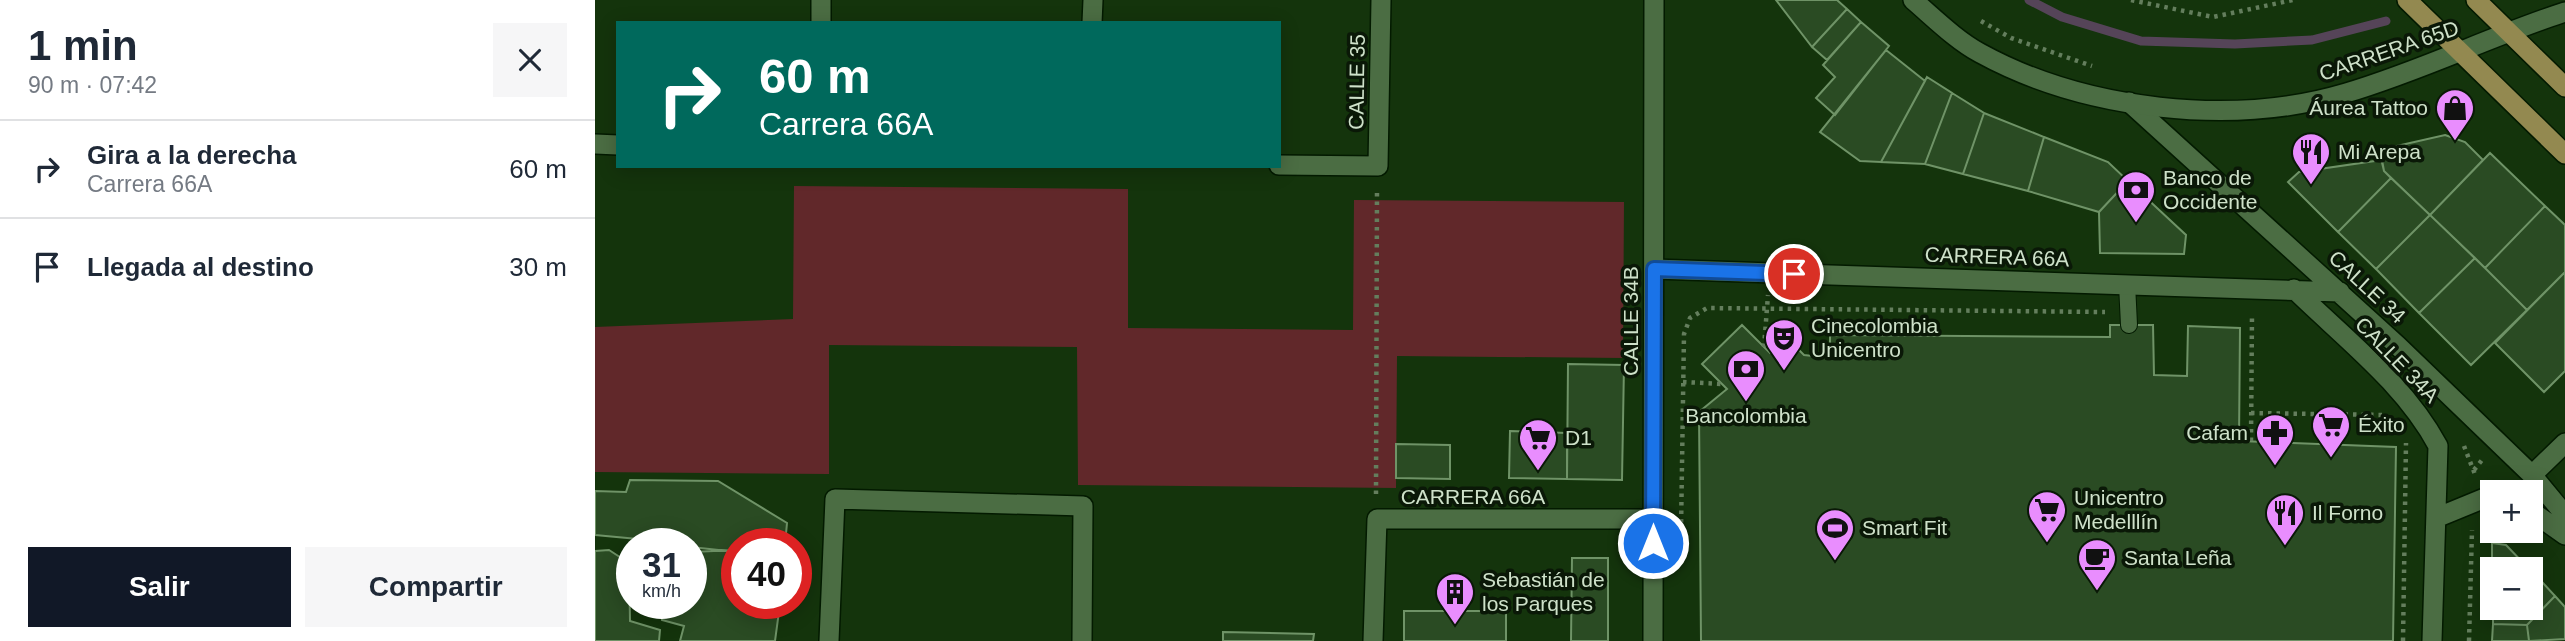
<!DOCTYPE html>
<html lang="es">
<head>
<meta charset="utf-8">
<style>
	body { margin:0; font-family:Helvetica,sans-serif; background:#f6f6f7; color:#1f2937; height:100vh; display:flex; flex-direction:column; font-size:26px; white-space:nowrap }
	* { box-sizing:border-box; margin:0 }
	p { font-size:23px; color:#747a83 }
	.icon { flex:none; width:38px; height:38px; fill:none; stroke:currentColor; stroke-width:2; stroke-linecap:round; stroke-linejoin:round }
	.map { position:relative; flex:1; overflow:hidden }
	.drawer { display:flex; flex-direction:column; background:#fff; width:595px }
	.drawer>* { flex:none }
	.hud { position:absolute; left:21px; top:21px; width:665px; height:147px; border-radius:0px; box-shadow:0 4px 18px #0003; background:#00695c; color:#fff; overflow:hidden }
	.fabs { position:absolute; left:1885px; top:480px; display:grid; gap:14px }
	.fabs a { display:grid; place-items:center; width:63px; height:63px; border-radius:0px; background:#fff; box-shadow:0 4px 18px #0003; font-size:35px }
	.speed { position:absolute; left:21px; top:528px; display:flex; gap:14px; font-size:35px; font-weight:700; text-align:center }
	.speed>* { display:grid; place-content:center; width:91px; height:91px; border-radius:50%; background:#fff; box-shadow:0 4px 18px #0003; line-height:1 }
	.speed small { font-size:18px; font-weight:400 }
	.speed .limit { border:10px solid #d22; background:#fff; color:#111 }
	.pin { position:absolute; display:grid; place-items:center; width:60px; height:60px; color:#fff; margin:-30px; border:4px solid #fff; border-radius:50%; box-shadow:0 2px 7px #0007 }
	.me { position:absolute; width:77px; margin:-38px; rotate:0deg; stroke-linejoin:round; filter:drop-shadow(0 0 5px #0008) }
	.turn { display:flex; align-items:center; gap:24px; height:147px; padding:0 28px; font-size:32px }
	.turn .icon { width:91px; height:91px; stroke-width:2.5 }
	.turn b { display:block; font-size:49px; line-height:60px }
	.round { display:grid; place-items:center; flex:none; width:74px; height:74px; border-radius:0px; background:#f6f6f7 }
	.headline { display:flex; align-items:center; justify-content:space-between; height:119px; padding:0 28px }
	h1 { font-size:42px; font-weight:600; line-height:52px }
	.cta { display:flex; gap:14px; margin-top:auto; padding:14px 28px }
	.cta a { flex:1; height:80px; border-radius:0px; background:#111827; color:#fff; font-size:28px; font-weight:600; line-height:80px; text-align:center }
	.cta a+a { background:#f6f6f7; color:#1f2937 }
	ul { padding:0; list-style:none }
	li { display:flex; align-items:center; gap:21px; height:98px; padding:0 28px; border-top:2px solid #e0e1e3 }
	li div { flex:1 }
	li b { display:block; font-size:26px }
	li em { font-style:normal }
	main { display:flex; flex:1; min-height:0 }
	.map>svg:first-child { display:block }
	.green { fill:#61282a }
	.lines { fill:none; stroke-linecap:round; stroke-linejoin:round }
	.stream { stroke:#554458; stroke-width:9 }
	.building { fill:#2a4b23; stroke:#6f9367; stroke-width:2 }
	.service-casing { stroke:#031a00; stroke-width:18 }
	.minor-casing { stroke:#031a00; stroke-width:22 }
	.tertiary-casing { stroke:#031a00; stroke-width:22 }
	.primary-casing { stroke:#031a00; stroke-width:22 }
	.path { stroke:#647e5d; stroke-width:4.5; stroke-dasharray:3.5 5; stroke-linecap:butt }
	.service { stroke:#4b6d43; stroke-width:16 }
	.minor { stroke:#4b6d43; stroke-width:19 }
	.tertiary { stroke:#4b6d43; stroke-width:19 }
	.primary { stroke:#938950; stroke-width:19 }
	.route-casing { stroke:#114b97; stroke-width:18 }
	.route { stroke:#1a73e8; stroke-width:12 }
	.labels { text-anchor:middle; stroke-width:7; stroke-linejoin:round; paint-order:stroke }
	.street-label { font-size:21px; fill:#cee1c9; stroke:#0a1807 }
	.poi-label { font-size:21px; fill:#cee1c9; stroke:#0a1807; text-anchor:start }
</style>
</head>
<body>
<main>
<section class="drawer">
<div class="headline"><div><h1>1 min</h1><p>90 m · 07:42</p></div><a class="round"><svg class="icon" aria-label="close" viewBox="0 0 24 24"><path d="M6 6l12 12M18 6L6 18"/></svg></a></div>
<ul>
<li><svg class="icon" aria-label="right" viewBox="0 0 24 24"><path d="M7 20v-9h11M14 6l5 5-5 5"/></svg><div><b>Gira a la derecha</b><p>Carrera 66A</p></div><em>60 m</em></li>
<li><svg class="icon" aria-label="arrive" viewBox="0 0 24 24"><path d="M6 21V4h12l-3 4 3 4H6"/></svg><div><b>Llegada al destino</b></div><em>30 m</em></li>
</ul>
<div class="cta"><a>Salir</a><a>Compartir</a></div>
</section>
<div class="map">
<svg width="1970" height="641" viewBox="0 0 1970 641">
	<rect width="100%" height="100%" fill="#14340c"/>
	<!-- green -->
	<path class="green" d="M199 186 533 189V328L758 330 759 200 1029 202 1028 358 802 356 801 488 483 485 482 347 234 345V474L0 472V327L198 319Z"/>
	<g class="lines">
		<!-- stream -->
		<path class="stream" d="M1434 0 1467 17 1546 41 1640 44 1717 40 1791 21"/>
	</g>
	<!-- building -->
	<path class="building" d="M1181 0H1242L1252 9 1217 47Z
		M1252 9 1266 22 1232 60 1217 47Z
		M1266 22 1294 46 1240 115 1221 98 1240 77 1228 65Z
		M1291 50 1330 81 1286 162 1265 161 1225 132Z
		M1332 77 1357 93 1330 164 1286 162Z
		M1357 93 1389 113 1368 174 1330 164Z
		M1389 113 1449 137 1433 191 1368 174Z
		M1850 135 1870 142 1888 160 1835 215 1789 171 1784 150Z
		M1449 137 1513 162 1533 181 1504 212 1433 191Z
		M1895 153 1950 206 1890 268 1835 215Z
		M1787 160 1789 171 1796 178 1743 232 1693 182 1704 172Z
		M1796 178 1835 215 1781 269 1743 232Z
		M1533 181 1591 235 1589 254 1505 253 1504 212Z
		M1950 206 1970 225V272L1932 310 1890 268Z
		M1835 215 1880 258 1824 313 1781 269Z
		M1880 258 1932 310 1876 365 1824 313Z
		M1970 272V371L1949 392 1900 343Z
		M1147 325 1175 353 1192 338 1209 355 1235 358V335L1515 337V325H1558L1559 375 1592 376 1593 326 1645 328 1644 441 1801 447 1798 641H1106L1104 412 1132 389 1107 364Z
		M973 364 1029 365 1027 480 972 479Z
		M915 431 972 433V479L914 478Z
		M801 444 855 445V479L801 478Z
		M35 480 123 481 192 523 190 544H142V552L96 547V544L0 535V491L31 492Z
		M1897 543 1911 545 1934 569H1897Z
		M14 550 34 563 35 621 65 630 64 641H0V551Z
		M142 550V604H185L180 641H85L89 626 67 620V604H96V552Z
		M977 558H1013V641H976Z
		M1936 570 1960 596 1932 625 1898 624V607H1936Z
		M1960 596 1970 607V639L1934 641 1932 625Z
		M809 611H911V641H809Z
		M1898 624 1932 625 1934 641H1897Z
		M628 632 719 634 718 641H628Z"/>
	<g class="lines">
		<defs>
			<path id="service" d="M1532 284 1534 325"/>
			<path id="minor" d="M226 23V0
				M497 23 498 0
				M1534 102 1803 346 1937 475 1970 515
				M0 144 23 145
				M684 165 783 166 786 0
				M1059 269 1745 292
				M1699 289C1749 338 1810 384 1843 446L1837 641
				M1937 475 1970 443
				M1936 511 1970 535
				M1841 518 1897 495
				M234 641 240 499 488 506 487 641"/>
			<path id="tertiary" d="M1318 0C1339 18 1361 40 1385 53 1489 110 1637 127 1751 93 1826 71 1896 36 1970 12
				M778 641 782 519H1058
				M1058 641 1059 0"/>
			<path id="primary" d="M1812 0 1970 154
				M1881 0 1970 87"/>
		</defs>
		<!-- service casing -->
		<use href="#service" class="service-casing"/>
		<!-- minor casing -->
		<use href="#minor" class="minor-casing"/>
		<!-- tertiary casing -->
		<use href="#tertiary" class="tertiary-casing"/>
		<!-- primary casing -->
		<use href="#primary" class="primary-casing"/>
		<!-- path -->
		<path class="path" d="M1536 0 1618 17 1698 0
			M1386 21 1416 38 1497 66
			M1169 347 1173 295
			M1088 382 1127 384
			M1656 413 1788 415
			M1788 416 1797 425
			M1656 441 1657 314
			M1869 446 1881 477
			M1879 470 1887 460
			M781 494 782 188
			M1086 531 1089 334 1095 318 1112 308 1510 312
			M1808 641 1811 443
			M1874 641 1877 530"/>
		<!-- service -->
		<use href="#service" class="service"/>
		<!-- minor -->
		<use href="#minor" class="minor"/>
		<!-- tertiary -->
		<use href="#tertiary" class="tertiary"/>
		<!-- primary -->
		<use href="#primary" class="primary"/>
	</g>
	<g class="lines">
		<defs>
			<path id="route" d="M1058 543 1059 269 1199 274"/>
		</defs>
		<!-- route casing -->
		<use href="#route" class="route-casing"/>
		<!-- route -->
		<use href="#route" class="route"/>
	</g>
	<!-- icons -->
	<defs>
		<symbol id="shop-pin" viewBox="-11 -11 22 30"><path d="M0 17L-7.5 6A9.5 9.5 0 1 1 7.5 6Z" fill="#e98dfe" stroke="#0a1807"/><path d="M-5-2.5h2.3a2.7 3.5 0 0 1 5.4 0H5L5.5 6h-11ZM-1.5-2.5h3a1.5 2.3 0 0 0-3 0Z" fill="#111"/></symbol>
		<symbol id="restaurant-pin" viewBox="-11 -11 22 30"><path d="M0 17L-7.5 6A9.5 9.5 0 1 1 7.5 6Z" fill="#e98dfe" stroke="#0a1807"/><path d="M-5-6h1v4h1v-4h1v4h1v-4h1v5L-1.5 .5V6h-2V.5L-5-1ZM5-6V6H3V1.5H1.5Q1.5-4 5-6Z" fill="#111"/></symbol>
		<symbol id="bank-pin" viewBox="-11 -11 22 30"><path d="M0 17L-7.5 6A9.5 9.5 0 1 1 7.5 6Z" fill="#e98dfe" stroke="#0a1807"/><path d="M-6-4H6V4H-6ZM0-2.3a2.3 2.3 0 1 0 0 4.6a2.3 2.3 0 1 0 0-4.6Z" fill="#111"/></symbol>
		<symbol id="theatre-pin" viewBox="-11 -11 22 30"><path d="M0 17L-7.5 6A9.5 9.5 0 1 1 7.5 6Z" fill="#e98dfe" stroke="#0a1807"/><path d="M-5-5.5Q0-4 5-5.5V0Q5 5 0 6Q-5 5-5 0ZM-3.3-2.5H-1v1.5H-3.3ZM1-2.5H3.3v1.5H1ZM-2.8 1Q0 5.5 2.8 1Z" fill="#111"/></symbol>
		<symbol id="supermarket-pin" viewBox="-11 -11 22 30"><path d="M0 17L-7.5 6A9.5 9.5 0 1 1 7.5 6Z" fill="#e98dfe" stroke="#0a1807"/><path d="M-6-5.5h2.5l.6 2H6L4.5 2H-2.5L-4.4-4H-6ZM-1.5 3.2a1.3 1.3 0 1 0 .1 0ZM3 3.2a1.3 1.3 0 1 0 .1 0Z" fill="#111"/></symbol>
		<symbol id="pharmacy-pin" viewBox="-11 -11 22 30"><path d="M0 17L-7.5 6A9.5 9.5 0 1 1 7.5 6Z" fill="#e98dfe" stroke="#0a1807"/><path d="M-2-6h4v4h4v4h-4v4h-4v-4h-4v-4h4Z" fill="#111"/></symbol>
		<symbol id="stadium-pin" viewBox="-11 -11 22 30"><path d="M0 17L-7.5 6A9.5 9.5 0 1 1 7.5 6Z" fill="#e98dfe" stroke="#0a1807"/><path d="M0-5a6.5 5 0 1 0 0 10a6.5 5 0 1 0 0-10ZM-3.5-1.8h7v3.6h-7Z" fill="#111"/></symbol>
		<symbol id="cafe-pin" viewBox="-11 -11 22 30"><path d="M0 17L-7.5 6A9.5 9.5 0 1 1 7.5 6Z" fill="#e98dfe" stroke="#0a1807"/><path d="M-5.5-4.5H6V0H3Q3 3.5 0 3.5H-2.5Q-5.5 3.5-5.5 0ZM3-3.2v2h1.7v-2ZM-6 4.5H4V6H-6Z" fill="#111"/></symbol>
		<symbol id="building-pin" viewBox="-11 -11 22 30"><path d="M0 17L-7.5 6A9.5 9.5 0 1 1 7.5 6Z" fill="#e98dfe" stroke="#0a1807"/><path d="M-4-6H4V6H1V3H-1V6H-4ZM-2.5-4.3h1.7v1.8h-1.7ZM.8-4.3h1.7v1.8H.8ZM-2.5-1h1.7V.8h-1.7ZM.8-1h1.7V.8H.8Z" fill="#111"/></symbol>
	</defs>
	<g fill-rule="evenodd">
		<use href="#shop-pin" x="1838" y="86" width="44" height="60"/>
		<use href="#restaurant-pin" x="1694" y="130" width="44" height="60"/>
		<use href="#bank-pin" x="1519" y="168" width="44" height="60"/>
		<use href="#theatre-pin" x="1167" y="316" width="44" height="60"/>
		<use href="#bank-pin" x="1129" y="347" width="44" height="60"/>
		<use href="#supermarket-pin" x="1714" y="403" width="44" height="60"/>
		<use href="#pharmacy-pin" x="1658" y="411" width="44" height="60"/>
		<use href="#supermarket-pin" x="921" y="416" width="44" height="60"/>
		<use href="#supermarket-pin" x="1430" y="488" width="44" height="60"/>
		<use href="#restaurant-pin" x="1668" y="491" width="44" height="60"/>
		<use href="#stadium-pin" x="1218" y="506" width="44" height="60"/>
		<use href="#cafe-pin" x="1480" y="536" width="44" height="60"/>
		<use href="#building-pin" x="838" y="570" width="44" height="60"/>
	</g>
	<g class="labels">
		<!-- street labels -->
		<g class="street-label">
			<text transform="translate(1794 51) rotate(-19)" y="7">CARRERA 65D</text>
			<text transform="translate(762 82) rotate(-89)" y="7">CALLE 35</text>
			<text transform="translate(1402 257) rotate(2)" y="7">CARRERA 66A</text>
			<text transform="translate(1772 287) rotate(43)" y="7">CALLE 34</text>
			<text transform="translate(1036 321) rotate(-90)" y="7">CALLE 34B</text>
			<text transform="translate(1802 360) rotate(46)" y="7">CALLE 34A</text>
			<text x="878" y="504">CARRERA 66A</text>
		</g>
		<!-- poi labels -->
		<g class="poi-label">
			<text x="1833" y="115" text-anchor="end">Áurea Tattoo</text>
			<text x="1743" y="159">Mi Arepa</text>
			<text x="1568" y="185">Banco de<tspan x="1568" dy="24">Occidente</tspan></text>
			<text x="1216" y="333">Cinecolombia<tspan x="1216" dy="24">Unicentro</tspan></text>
			<text x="1151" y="423" text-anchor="middle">Bancolombia</text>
			<text x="1763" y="432">Éxito</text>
			<text x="1653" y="440" text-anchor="end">Cafam</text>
			<text x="970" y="445">D1</text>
			<text x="1479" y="505">Unicentro<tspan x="1479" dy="24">Medelllín</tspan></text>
			<text x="1717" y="520">Il Forno</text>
			<text x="1267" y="535">Smart Fit</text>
			<text x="1529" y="565">Santa Leña</text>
			<text x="887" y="587">Sebastián de<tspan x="887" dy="24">los Parques</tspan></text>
		</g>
	</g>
</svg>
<div class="fabs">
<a>+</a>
<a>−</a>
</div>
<div class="speed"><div>31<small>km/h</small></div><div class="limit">40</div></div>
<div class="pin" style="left:1199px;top:274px;background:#d93025"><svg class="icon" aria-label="arrive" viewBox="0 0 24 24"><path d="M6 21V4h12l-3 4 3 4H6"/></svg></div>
<svg class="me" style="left:1058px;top:543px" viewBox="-20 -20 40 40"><circle r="17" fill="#1a73e8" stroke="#fff" stroke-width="3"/><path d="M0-11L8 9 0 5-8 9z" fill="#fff"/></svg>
<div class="hud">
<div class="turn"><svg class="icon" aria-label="right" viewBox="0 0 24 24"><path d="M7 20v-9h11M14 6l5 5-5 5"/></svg><div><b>60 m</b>Carrera 66A</div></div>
</div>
</div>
</main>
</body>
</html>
